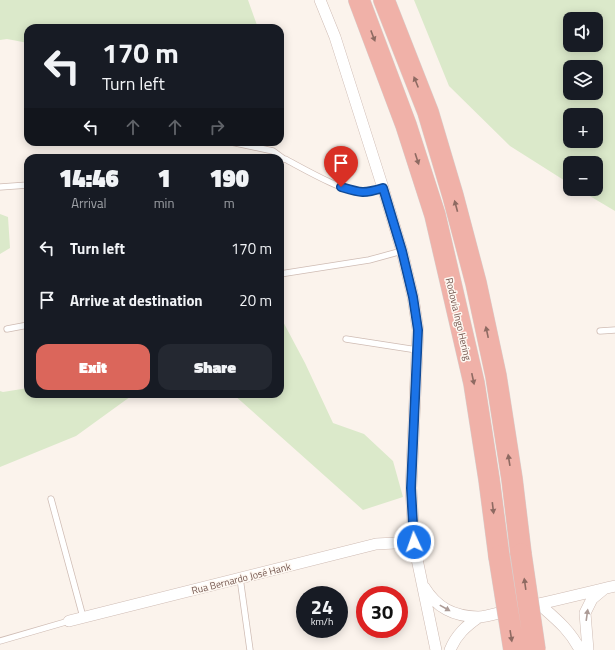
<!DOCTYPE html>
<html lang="en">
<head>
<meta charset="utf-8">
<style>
	body { margin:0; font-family:"Titillium Web",sans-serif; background:#242831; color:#f1f3f6; height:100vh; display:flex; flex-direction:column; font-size:15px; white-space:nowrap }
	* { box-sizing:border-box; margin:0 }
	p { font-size:13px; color:#9ea1a6 }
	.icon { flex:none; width:22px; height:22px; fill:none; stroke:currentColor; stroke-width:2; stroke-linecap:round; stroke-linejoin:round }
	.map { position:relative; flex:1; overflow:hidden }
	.side { position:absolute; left:24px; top:154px; width:260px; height:244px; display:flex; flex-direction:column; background:#171b24; border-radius:12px; box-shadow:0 2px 10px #0003 }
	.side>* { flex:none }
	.guide { position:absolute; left:24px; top:24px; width:260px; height:122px; border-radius:12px; box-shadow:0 2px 10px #0003; background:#171b24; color:#f1f3f6; overflow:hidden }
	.controls { position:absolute; left:563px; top:12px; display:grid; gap:8px }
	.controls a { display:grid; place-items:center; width:40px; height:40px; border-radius:8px; background:#171b24; box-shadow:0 2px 10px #0003; font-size:20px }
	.speed { position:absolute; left:296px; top:586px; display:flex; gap:8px; font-size:20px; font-weight:700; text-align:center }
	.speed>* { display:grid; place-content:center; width:52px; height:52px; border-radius:50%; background:#171b24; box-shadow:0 2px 10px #0003; line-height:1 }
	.speed small { font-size:10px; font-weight:400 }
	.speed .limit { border:6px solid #d22; background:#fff; color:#111 }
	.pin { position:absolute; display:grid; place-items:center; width:34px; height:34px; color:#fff; margin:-41px -17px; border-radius:50% 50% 50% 0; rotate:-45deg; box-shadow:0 0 4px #0007 }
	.pin .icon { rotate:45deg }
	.me { position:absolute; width:44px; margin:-22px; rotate:357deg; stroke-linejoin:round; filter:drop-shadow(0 0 3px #0008) }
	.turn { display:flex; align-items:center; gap:14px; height:84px; padding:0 12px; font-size:18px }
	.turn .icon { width:52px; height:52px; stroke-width:2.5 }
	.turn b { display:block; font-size:28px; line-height:34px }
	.lanes { display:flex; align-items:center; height:38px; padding:0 12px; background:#0003; justify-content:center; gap:20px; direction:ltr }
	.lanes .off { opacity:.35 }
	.eta { display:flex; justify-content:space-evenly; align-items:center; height:68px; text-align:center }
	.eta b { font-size:24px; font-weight:800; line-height:28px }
	.button { display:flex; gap:8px; margin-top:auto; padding:8px 12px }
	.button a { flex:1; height:46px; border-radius:12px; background:#db665b; color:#fff; font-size:16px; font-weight:800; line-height:46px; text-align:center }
	.button a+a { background:#242831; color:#f1f3f6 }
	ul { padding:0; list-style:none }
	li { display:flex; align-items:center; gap:12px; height:52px; padding:0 12px }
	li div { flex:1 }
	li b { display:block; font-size:15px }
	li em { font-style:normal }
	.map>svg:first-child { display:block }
	.green { fill:#dbe9ca; fill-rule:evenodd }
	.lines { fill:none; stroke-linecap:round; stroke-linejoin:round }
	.service-casing { stroke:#cfbcb4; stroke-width:7 }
	.minor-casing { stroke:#cfbcb4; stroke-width:12 }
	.motorway-casing { stroke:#d8d0ce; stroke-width:22 }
	.service { stroke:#fff; stroke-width:5.5 }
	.minor { stroke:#fff; stroke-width:11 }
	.motorway { stroke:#f0b1a8; stroke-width:21 }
	.motorway-bridge-casing { stroke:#d8d0ce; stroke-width:22; stroke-linecap:butt }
	.motorway-bridge { stroke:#f0b1a8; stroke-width:21 }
	.oneway { fill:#8e6a62 }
	.oneway2 { fill:#ac9b96 }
	.route-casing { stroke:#114b97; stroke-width:10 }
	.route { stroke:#1a73e8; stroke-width:7 }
	.labels { text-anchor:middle; stroke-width:3; stroke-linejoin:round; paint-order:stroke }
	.street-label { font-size:10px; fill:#755850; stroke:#fef8f2 }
</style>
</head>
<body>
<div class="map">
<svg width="615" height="650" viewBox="0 0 615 650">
	<rect width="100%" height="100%" fill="#fbf3ec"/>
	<!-- green -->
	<path class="green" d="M0 0H248L258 28H28V43L7 39 0 40Z
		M414 0H615V211L578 189H596V163H570V184L510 146 449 86ZM570 19H596V45H570ZM570 67H596V93H570ZM570 115H596V141H570Z
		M0 214 8 217 10 248 0 254Z
		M280 316 305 363 333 423 364 434 393 461 403 497 363 510 233 394H280Z
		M28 388V394H134L76 436 0 467V391L3 392Z"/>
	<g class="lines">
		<defs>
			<path id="service" d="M231 142 273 151 284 159
				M280 159H285C304 169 345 193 365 193 371 193 378 189 383 188
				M0 187 28 185
				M280 274 369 260 402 251
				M7 329 28 325
				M600 331 615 330
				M346 339 417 350
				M51 499 83 617
				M240 578 250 650
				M0 641 69 621"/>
			<path id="minor" d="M320 0 335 37 383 188 402 251 413 297 418 330 411 488 414 542 417 559 436 650
				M424 587C437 608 453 616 478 617 488 617 500 612 511 610 546 603 580 594 615 586
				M539 604C556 619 570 630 580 650
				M69 621 376 544 414 542
				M450 650C456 635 466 626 479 617
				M588 650 585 613 592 599 604 589"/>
			<path id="motorway" d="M359 0 406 125 435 215 474 383 489 479 499 556
				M384 0 428 112 453 196 476 283 496 376 512 479 521 554"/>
		</defs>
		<!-- service casing -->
		<use href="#service" class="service-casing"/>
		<!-- minor casing -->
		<use href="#minor" class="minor-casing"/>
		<!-- motorway casing -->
		<use href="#motorway" class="motorway-casing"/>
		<!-- service -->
		<use href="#service" class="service"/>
		<!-- minor -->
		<use href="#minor" class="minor"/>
		<!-- motorway -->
		<use href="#motorway" class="motorway"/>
		<defs>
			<path id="motorway-bridge" d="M521 554 535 650
				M499 556 514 650"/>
		</defs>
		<!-- motorway-bridge casing -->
		<use href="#motorway-bridge" class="motorway-bridge-casing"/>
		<!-- motorway-bridge -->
		<use href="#motorway-bridge" class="motorway-bridge"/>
	</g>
	<!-- one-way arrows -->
	<defs><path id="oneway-solid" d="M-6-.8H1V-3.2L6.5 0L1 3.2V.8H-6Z"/></defs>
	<g class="oneway">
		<use href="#oneway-solid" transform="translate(373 36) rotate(69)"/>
		<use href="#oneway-solid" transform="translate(416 82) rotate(-112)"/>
		<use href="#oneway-solid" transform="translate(417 159) rotate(72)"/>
		<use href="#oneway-solid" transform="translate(456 206) rotate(-105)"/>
		<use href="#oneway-solid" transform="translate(487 332) rotate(-102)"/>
		<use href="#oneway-solid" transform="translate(473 379) rotate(78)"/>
		<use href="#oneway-solid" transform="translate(509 460) rotate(-99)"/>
		<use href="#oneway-solid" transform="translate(493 508) rotate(83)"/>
		<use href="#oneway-solid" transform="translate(525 584) rotate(-98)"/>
		<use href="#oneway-solid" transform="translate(511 636) rotate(81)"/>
	</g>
	<g class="oneway2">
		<use href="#oneway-solid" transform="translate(445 608) rotate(29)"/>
		<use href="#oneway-solid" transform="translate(587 615) rotate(-82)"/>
	</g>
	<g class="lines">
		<defs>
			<path id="route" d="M341 187C361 193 363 194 383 188L402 251 413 297 418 330 411 488 414 542"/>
		</defs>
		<!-- route casing -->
		<use href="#route" class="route-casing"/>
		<!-- route -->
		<use href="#route" class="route"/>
	</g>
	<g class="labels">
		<!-- street labels -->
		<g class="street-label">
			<text transform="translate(459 319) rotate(77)" y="4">Rodovia Ingo Hering</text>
			<text transform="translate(241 578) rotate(-14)" y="4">Rua Bernardo José Hank</text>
		</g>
	</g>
</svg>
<div class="controls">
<a><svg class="icon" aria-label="sound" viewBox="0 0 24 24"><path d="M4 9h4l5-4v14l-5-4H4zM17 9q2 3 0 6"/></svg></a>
<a><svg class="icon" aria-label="layers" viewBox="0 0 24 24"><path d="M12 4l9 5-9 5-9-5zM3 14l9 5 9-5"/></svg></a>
<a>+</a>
<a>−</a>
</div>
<div class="speed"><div>24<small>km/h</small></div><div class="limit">30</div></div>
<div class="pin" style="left:341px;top:187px;background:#d93025"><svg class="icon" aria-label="arrive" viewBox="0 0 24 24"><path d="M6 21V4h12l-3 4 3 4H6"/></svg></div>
<svg class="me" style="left:414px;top:542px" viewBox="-20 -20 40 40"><circle r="17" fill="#1a73e8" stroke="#fff" stroke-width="3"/><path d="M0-11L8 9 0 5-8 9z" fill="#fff"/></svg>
<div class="guide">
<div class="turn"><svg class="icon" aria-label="left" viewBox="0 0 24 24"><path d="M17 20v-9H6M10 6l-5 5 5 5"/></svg><div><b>170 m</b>Turn left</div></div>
<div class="lanes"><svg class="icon" aria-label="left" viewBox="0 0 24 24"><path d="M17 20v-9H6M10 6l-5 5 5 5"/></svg><svg class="icon off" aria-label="ahead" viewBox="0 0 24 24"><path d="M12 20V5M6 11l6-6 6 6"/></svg><svg class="icon off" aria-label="ahead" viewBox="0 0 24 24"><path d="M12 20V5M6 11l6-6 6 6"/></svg><svg class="icon off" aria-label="right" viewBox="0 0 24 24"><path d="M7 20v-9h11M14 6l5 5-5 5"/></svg></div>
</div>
<section class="side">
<div class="eta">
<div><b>14:46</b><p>Arrival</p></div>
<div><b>1</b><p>min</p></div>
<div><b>190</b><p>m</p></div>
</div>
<ul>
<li><svg class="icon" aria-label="left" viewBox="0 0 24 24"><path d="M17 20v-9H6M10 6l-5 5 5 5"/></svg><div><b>Turn left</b></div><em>170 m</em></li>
<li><svg class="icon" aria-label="arrive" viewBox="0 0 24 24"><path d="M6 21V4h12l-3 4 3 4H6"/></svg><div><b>Arrive at destination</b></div><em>20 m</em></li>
</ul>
<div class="button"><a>Exit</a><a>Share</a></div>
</section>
</div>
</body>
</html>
